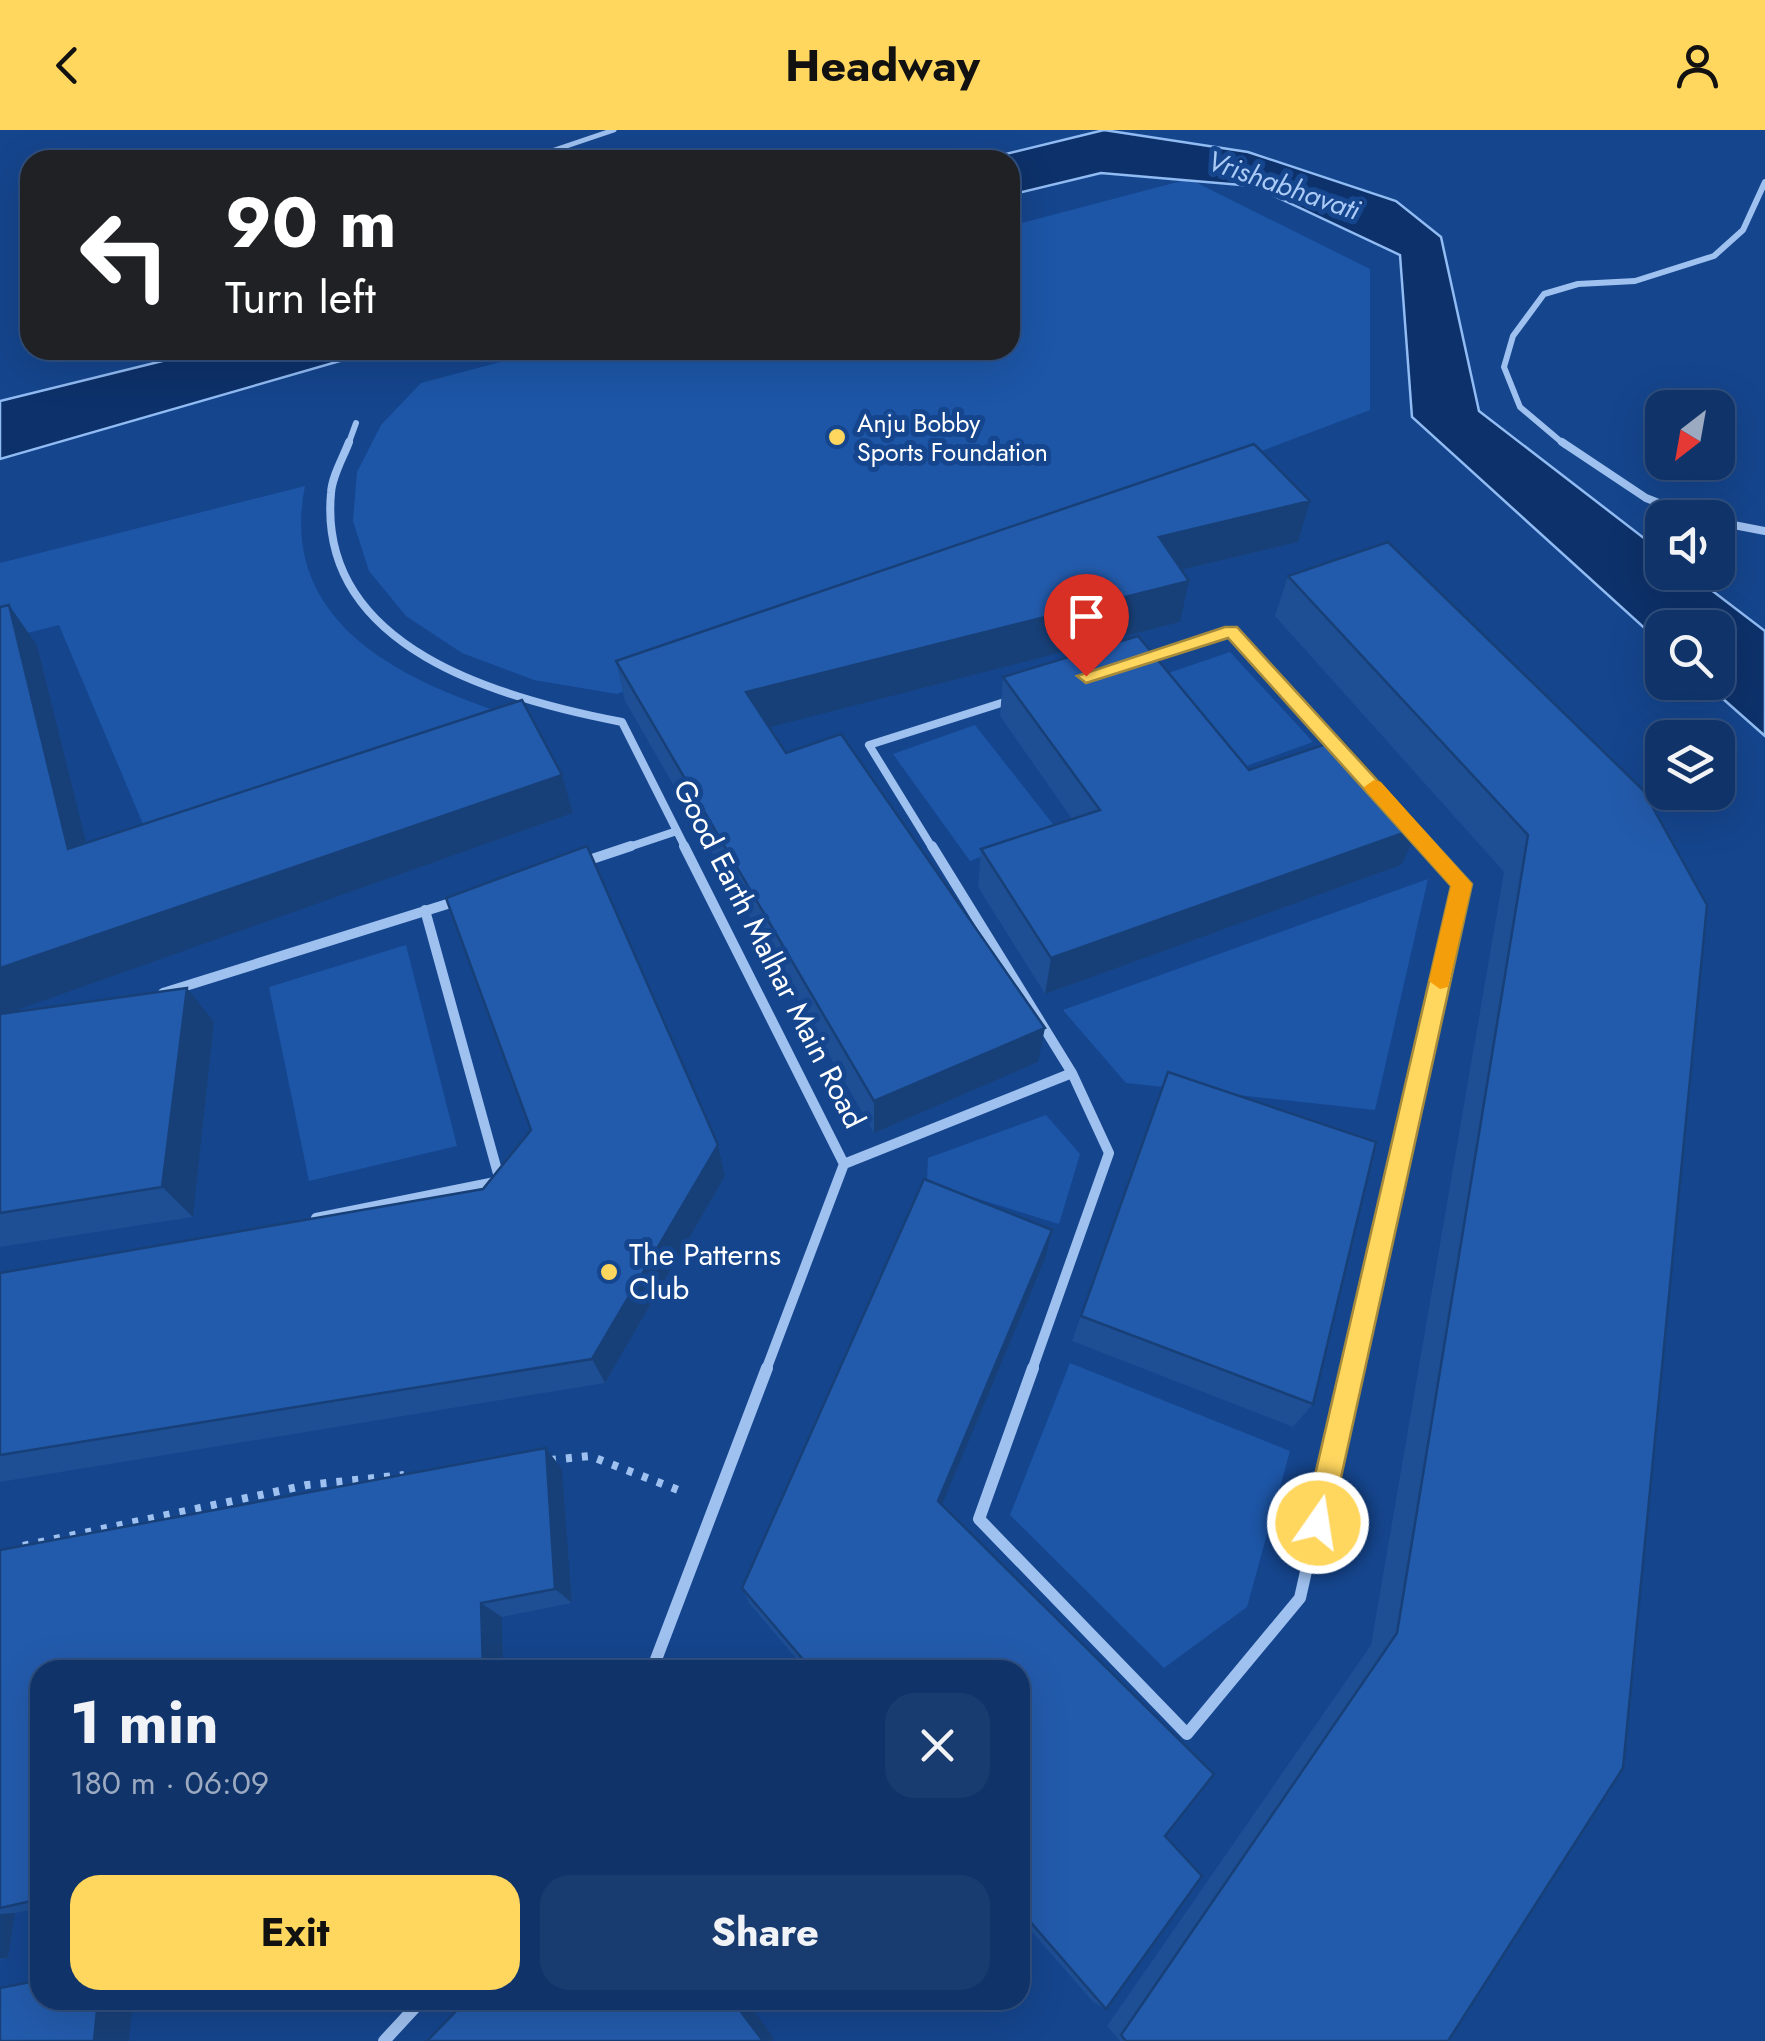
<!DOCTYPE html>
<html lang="en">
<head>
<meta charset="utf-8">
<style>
	body { margin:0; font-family:Jost,sans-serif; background:#193c70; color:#f1f3f6; height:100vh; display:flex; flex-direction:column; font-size:38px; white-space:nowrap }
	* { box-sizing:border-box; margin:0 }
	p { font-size:32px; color:#9caac1 }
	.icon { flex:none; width:55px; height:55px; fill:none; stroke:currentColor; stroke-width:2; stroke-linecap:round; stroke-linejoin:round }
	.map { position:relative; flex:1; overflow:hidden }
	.side { position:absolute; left:30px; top:1530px; width:1000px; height:350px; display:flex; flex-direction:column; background:#10346a; border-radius:30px; box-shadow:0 10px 40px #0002,0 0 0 2px #304f7e }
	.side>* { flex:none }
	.top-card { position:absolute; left:20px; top:20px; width:1000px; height:210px; border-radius:30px; box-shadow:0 10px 40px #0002,0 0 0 2px #304f7e; background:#202124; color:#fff; overflow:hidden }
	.needle { width:65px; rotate:211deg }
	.controls { position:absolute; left:1645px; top:260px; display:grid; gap:20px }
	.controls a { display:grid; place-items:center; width:90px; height:90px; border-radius:20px; background:#10346a; box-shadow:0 10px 40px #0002,0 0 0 2px #304f7e; font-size:50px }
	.pin { position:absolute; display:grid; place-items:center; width:85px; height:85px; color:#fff; margin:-102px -42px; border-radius:50% 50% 50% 0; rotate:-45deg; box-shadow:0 0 10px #0007 }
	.pin .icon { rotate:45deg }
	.me { position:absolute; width:110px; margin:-55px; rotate:13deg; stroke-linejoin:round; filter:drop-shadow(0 0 8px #0008) }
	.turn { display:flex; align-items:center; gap:35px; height:210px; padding:0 40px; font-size:45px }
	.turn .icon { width:130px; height:130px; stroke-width:2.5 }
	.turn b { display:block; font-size:70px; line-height:85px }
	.round { display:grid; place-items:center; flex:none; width:105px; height:105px; border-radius:30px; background:#193c70 }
	.overview { display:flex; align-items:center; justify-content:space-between; height:170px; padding:0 40px }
	h1 { font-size:60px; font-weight:700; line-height:75px }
	.button { display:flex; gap:20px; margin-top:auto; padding:20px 40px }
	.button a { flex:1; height:115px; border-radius:30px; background:#ffd65e; color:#111; font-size:40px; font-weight:700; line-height:115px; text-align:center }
	.button a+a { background:#193c70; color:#f1f3f6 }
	header { display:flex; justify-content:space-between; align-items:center; height:130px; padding:0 40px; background:#ffd65e; color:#111; font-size:45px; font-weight:700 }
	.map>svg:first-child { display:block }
	.green { fill:#1d56a7 }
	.water { fill:#0d316a; stroke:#91bbf3; stroke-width:2.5 }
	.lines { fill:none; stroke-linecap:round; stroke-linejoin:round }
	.path { stroke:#9fc1f0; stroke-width:8; stroke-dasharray:6 10; stroke-linecap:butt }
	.service { stroke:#9fc1f0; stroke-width:5 }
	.minor-far3 { stroke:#9fc1f0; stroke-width:6 }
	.minor-far2 { stroke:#9fc1f0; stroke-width:8 }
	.minor-far1 { stroke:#9fc1f0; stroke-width:10 }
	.minor { stroke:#9fc1f0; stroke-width:12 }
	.wall { fill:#1e4e94 }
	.shaded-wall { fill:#184078 }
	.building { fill:#235bac; stroke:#184078; stroke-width:2.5 }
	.route { fill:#ffd65e; stroke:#a68b3d; stroke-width:2.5 }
	.slow { fill:#f59e0b }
	.poi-dot { fill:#ffd65e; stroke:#15458d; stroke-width:4 }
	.labels { text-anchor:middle; stroke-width:10; stroke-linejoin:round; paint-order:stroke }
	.far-poi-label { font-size:25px; fill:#fff; stroke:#15458d; text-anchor:start }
	.far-water-label { font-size:28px; font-style:italic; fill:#abcbf7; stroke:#15458d }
	.street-label { font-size:30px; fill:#fff; stroke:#15458d }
	.poi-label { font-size:30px; fill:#fff; stroke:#15458d; text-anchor:start }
</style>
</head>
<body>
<header><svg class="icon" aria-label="back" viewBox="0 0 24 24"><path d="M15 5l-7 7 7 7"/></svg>Headway<svg class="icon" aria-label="person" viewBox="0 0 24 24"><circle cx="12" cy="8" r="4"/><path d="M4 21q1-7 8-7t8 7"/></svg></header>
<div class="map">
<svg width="1765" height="1911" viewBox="0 0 1765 1911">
	<rect width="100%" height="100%" fill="#15458d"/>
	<!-- green -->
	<path class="green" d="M1189 49 1370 139V280L617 564 534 550 462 523 406 486 369 441 353 391 357 342 381 295 421 253 546 220H1010V96Z
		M305 356C278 489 395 548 503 583L151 713 59 495 0 510V433Z
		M1230 522 1313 612 1235 640 1154 548Z
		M975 595 1056 698 970 731 893 624Z
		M1428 749 1375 980 1126 953 1063 880Z
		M406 815 457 1016 309 1051 269 857Z
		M1046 985 1080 1024 1059 1094 927 1053 928 1028Z
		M1070 1233 1290 1321 1247 1477 1164 1538 1010 1385Z"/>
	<!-- water -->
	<path class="water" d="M1104 0 1248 22 1396 71 1441 107 1479 281 1662 422V442L1689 443 1765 501V606L1705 553 1718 552V498H1662V514L1412 287 1400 125 1253 56 1101 43 1010 65V30H981Z
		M207 220H378L0 329V271Z"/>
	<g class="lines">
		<!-- path -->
		<path class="path" d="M550 1330 590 1326 686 1363
			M23 1416 307 1355 404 1345"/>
		<!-- service -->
		<path class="service" d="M525 30 614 0"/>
		<!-- minor-far3 -->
		<path class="minor-far3" d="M348 315 356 293
			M1565 315 1520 277 1504 237 1513 206 1544 164 1578 154 1635 151 1714 126 1743 100 1765 52"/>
		<!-- minor-far2 -->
		<path class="minor-far2" d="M349 312C343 328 332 346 331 363 317 519 502 569 622 592L686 719
			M1562 312 1646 368 1697 388
			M1718 392 1765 401
			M1145 528 1231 501 1341 620
			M1409 696 1430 719
			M623 719 677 701
			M933 719 869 615 1014 569"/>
		<!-- minor-far1 -->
		<path class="minor-far1" d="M684 716 844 1034 766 1240
			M932 716 1072 943
			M583 732 631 716
			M163 863 457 771
			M844 1034 1072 943 1109 1023 1032 1240
			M316 1088 500 1051 425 780
			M1352 1240 1462 754 1428 716"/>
		<!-- minor -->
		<path class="minor" d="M1033 1238 979 1389 1187 1604 1300 1468 1352 1238
			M652 1540 767 1238
			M384 1911 422 1870"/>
	</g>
	<!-- wall -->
	<path class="wall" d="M1298 412 1181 440 1180 492 769 597 786 623 1038 932 874 1003 625 571 616 531Z
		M1288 446 1643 660 1448 1911H1120L1107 1896 1371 1515 1504 742 1275 486Z
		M0 477 37 515 86 713 562 645 573 683 6 883 214 892 193 1087 0 1117Z
		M1003 547 1249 640 1401 735 1045 864 978 757 981 719 1072 689 1000 586Z
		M1168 942 1313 1274 1293 1297 1072 1211Z
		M718 1015 725 1046 605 1253 0 1352V1143L483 1059Z
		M1045 1129 942 1374 1165 1706 1106 1879 1093 1872 1020 1788V1540H806L749 1473 742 1458Z
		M562 1339 572 1473 502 1487 503 1540H40V1778L15 1783 8 1828 0 1830V1420Z"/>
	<!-- shaded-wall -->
	<path class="shaded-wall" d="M1310 371 1298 412 1151 447 1159 407Z
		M1189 451 1180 492 751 602 746 562Z
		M9 475 37 515 97 756 68 719Z
		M562 645 573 683 0 886V838Z
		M1420 697 1401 735 1045 864 1051 828Z
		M187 858 214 892 193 1087 162 1057Z
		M1045 898 1038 932 874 1003V971Z
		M718 1015 725 1046 605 1253 592 1229Z
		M1052 1100 1045 1129 936 1389 938 1371Z
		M546 1318 562 1339 572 1473 555 1459Z
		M481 1473 502 1487 503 1540H483Z
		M15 1783 8 1828 0 1829V1784Z
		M98 1870H133L129 1911H94Z
		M732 1870H746L774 1908 772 1911H763Z"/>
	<!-- building -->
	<path class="building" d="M1254 314 1310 371 1159 407 1189 451 746 562 786 623 841 604 1045 898 874 971 616 531Z
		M1388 412 1643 660 1707 775 1623 1638 1448 1911H1126L1121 1905 1397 1503 1528 705 1288 446Z
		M9 475 68 719 522 570 562 645 0 838V477Z
		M1138 506 1249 640 1341 609 1420 697 1051 828 981 719 1100 680 1003 547Z
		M587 716 718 1015 592 1229 0 1325V1143L483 1059 531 1000 446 768Z
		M187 858 162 1057 0 1083V884Z
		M1168 942 1376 1012 1313 1274 1081 1186Z
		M924 1049 1052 1100 938 1371 1214 1644 1165 1706 1202 1746 1106 1879 1020 1780V1540H812L742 1458Z
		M546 1318 555 1459 481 1473 483 1540H40V1769L0 1778V1420Z
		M40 1850V1870H98L94 1911H0V1858Z
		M467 1870H732L763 1911H427Z"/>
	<!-- route -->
	<path class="route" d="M1225 497H1237L1472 754 1331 1393 1327 1403 1318 1407 1308 1403 1304 1393 1451 756 1228 508 1086 553 1077 546Z"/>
	<!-- slow -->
	<path class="slow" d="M1374 650 1381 652 1472 754 1448 857 1440 859 1429 851 1451 756 1367 662 1364 657Z"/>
	<!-- markers -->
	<g class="poi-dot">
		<circle cx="837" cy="307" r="10"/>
		<circle cx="609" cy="1142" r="10"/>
	</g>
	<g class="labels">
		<!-- far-poi labels -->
		<g class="far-poi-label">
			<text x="857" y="302">Anju Bobby<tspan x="857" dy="29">Sports Foundation</tspan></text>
		</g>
		<!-- far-water labels -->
		<g class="far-water-label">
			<text transform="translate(1284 55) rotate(19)" y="10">Vrishabhavati</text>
		</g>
		<!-- street labels -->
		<g class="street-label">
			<text transform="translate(769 824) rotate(63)" y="10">Good Earth Malhar Main Road</text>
		</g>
		<!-- poi labels -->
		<g class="poi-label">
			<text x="629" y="1135">The Patterns<tspan x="629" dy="34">Club</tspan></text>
		</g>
	</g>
</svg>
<div class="controls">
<a><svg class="needle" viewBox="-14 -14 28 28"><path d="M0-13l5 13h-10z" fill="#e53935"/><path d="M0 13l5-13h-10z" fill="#9caac1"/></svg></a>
<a><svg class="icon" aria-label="sound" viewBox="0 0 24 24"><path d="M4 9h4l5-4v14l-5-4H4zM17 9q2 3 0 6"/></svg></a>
<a><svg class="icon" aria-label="search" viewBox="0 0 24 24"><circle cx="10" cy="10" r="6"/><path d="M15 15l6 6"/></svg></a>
<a><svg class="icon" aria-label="layers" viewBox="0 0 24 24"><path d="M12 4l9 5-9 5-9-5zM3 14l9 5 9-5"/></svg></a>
</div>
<div class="pin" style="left:1086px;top:546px;background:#d93025"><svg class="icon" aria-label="arrive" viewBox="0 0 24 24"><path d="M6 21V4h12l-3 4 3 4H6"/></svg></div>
<svg class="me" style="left:1318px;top:1393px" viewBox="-20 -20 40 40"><circle r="17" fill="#ffd65e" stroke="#fff" stroke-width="3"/><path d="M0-11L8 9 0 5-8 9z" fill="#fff"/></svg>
<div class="top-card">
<div class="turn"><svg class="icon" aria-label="left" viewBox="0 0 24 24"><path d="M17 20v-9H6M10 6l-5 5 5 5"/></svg><div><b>90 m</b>Turn left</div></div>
</div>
<section class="side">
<div class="overview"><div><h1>1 min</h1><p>180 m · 06:09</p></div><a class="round"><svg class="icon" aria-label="close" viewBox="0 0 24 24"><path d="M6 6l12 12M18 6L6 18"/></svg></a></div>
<div class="button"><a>Exit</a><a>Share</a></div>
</section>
</div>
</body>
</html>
